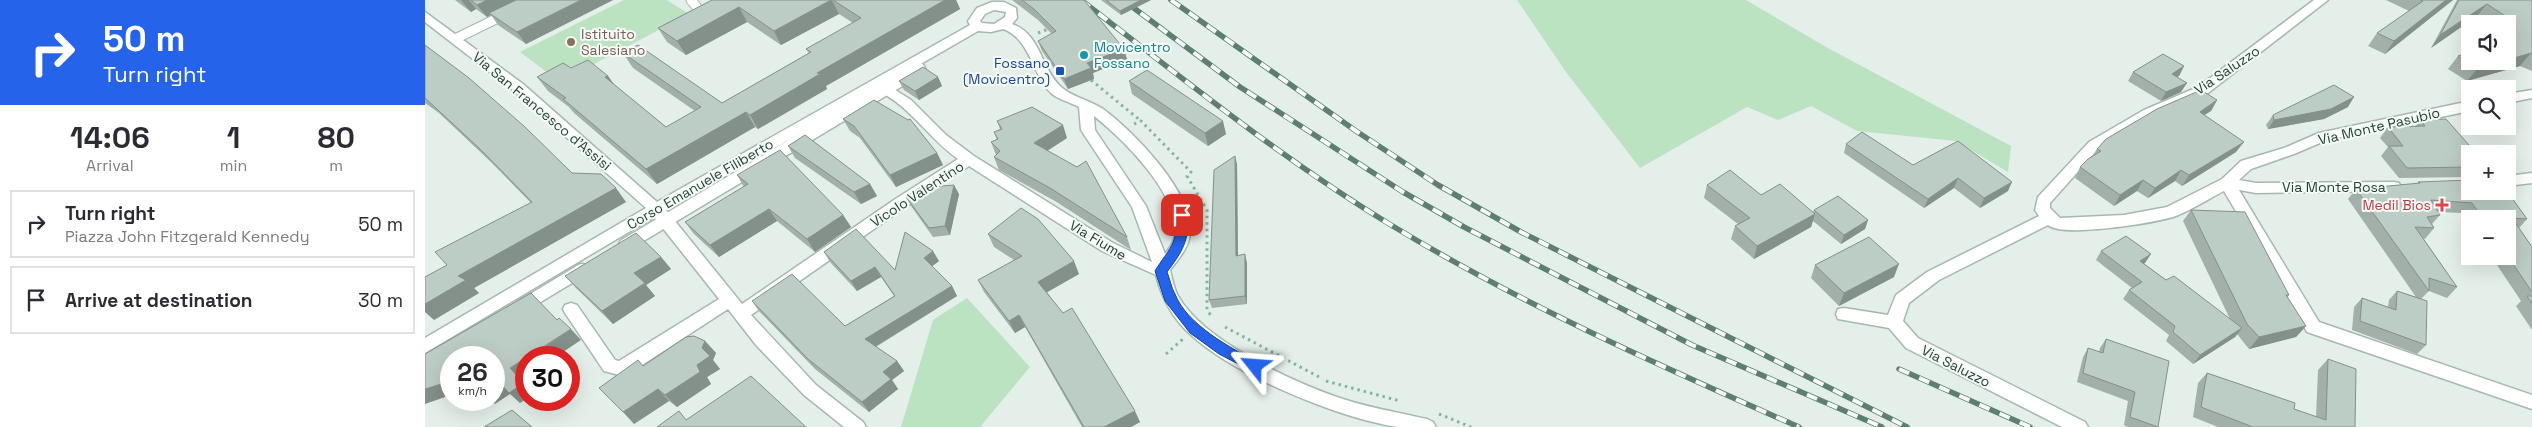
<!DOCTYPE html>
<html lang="en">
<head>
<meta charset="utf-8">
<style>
	body { margin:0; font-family:"Space Grotesk",sans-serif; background:#f2f2f3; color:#2b2b33; height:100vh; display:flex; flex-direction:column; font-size:19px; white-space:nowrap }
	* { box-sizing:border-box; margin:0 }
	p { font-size:16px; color:#7c7c81 }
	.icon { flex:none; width:28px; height:28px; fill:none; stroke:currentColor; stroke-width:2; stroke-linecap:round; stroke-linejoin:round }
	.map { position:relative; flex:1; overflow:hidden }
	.details { display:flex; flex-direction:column; background:#fff; width:425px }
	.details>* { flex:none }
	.hud { background:#2563eb; color:#fff; overflow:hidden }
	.tools { position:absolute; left:2036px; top:15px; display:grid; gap:10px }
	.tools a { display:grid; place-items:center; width:55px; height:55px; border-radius:0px; background:#fff; box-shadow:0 5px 20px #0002; font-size:25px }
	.speed { position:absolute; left:15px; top:346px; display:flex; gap:10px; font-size:25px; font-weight:700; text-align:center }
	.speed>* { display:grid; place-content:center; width:65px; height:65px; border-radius:50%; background:#fff; box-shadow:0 5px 20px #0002; line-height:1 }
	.speed small { font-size:12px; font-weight:400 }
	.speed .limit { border:8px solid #d22; background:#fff; color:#111 }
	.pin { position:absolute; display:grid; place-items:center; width:42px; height:42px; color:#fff; margin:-21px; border-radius:10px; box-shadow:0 2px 8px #0006 }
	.me { position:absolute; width:55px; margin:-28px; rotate:298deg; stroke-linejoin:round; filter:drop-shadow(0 0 4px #0008) }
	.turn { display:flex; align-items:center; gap:18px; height:105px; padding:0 20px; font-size:22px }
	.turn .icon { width:65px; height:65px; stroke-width:2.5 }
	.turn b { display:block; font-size:35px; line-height:42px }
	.eta { display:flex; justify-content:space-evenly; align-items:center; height:85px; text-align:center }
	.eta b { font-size:30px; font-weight:600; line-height:35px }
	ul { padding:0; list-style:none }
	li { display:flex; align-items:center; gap:15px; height:68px; margin:0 10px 8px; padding:0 10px; border:2px solid #e1e1e2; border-radius:0px }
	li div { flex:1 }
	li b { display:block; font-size:19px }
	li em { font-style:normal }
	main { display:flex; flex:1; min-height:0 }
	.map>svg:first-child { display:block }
	.green { fill:#bbe2c1 }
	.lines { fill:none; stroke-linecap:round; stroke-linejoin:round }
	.service-casing { stroke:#a6b8b0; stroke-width:11 }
	.pedestrian-casing { stroke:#a6b8b0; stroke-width:15 }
	.minor-casing { stroke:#a6b8b0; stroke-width:3 }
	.path { stroke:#81b6a0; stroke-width:3; stroke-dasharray:2.5 4; stroke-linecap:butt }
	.service { stroke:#fff; stroke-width:9 }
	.pedestrian { stroke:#fff; stroke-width:12 }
	.minor { fill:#fff; fill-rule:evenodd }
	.rail-casing { stroke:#5c7f71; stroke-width:5.5 }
	.rail { stroke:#f6fbf8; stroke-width:4; stroke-dasharray:11; stroke-linecap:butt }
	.wall { fill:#a2b0a9 }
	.shaded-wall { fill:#84908a }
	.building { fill:#bccdc5; stroke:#84908a }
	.route { fill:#2563eb; stroke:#184099 }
	.education-dot { fill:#8d6e63; stroke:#f6fbf8; stroke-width:2 }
	.culture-dot { fill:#0f9aa8; stroke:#f6fbf8; stroke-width:2 }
	.transit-dot { fill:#1a4fb4; stroke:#f6fbf8; stroke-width:2 }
	.health-dot { fill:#e0444e; stroke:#f6fbf8; stroke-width:2 }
	.labels { text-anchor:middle; stroke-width:4; stroke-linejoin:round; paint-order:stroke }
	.education-label { font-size:14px; fill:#785e54; stroke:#f6fbf8; text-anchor:start }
	.culture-label { font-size:14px; fill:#0d838f; stroke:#f6fbf8; text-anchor:start }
	.transit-label { font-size:14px; fill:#164399; stroke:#f6fbf8; text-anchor:end }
	.street-label { font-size:14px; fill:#214436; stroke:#f6fbf8 }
	.health-label { font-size:14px; fill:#be3a42; stroke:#f6fbf8; text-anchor:end }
</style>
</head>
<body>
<main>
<section class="details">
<div class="hud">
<div class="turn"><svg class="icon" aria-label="right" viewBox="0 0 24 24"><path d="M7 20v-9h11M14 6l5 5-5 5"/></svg><div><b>50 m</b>Turn right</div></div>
</div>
<div class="eta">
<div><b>14:06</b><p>Arrival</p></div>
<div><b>1</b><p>min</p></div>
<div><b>80</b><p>m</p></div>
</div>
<ul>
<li><svg class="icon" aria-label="right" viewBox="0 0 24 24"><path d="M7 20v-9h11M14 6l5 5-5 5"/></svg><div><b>Turn right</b><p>Piazza John Fitzgerald Kennedy</p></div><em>50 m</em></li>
<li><svg class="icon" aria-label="arrive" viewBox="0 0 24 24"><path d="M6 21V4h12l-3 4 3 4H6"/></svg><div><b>Arrive at destination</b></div><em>30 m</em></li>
</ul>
</section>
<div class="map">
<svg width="2107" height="427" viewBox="0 0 2107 427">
	<rect width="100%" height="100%" fill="#e4efe9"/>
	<!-- green -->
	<path class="green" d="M199 0H242L264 14 135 82 95 52Z
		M1092 0H1321L1401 47 1586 146 1583 172 1531 141 1432 131 1386 106 1353 120 1322 107 1215 168 1141 72Z
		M542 298 605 367 555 427H476L508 320Z"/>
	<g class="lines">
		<defs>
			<path id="service" d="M266 0 271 6
				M30 39 79 15"/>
			<path id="pedestrian" d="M200 245 494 69
				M97 306 157 270"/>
			<path id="minor" d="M1889 0H1903L1783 93 1729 116 1674 148 1625 203V208L1635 218 1699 215 1742 207 1797 179 1816 161 1859 148 1894 133 2045 101V111L1902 140 1869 154 1826 169 1814 180 1831 183 1969 182 1974 183 1976 187 1974 191 1831 193 1814 190 1894 322 2107 395V409L1882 332 1799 191C1783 199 1765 211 1748 217 1727 223 1638 238 1623 225L1514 280 1484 303 1478 321 1493 338 1660 422 1663 427H1637L1481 348 1464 328 1413 319 1411 314 1413 309 1419 308 1463 315 1471 295 1502 272 1614 216 1610 210 1613 197 1664 142 1719 110 1773 87Z
				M567 2H579L591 8 592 18 587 24C615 33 616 68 635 86 646 97 665 100 678 109 708 131 770 194 765 234 764 247 753 260 745 270 747 278 749 289 753 296 778 340 862 379 909 396 939 407 971 412 1002 419L1008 422 1011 427C998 427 985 427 973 427 915 419 807 374 765 334 747 318 737 298 731 275L677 251 544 166 479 208 326 315 391 385 438 422 441 427H419L379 395 331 345 303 309 211 369 194 375 179 371 140 313 138 309 140 305 146 303 152 305 190 360 194 361 294 299 229 217 0 353V338L221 208 88 90 0 22V12L98 84 232 202 545 25 543 21 552 8ZM569 10 581 12 580 17 569 24 557 23 555 21 560 14ZM578 29C606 39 607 75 626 93 634 100 645 102 654 107L656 130 707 207 727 262 688 243 549 156 521 135 486 100 461 84 553 31 566 32ZM451 90C484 104 504 139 533 159L469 200 317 304 241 210ZM669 116C698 139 753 193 750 233 750 241 745 248 740 254L721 206 670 130Z
				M2107 90V98L2082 103V94Z
				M2107 173V183L2082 186V176Z"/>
		</defs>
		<!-- service casing -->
		<use href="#service" class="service-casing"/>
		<!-- pedestrian casing -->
		<use href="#pedestrian" class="pedestrian-casing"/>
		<!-- minor casing -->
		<use href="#minor" class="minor-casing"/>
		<!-- path -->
		<path class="path" d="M613 33 626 28
			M666 80 716 121
			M709 124 716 121 766 172 762 176 782 210V310L787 317
			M800 327 896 378
			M741 354 758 339
			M901 381 975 401
			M1014 414 1046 427"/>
		<!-- service -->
		<use href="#service" class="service"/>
		<!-- pedestrian -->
		<use href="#pedestrian" class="pedestrian"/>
		<!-- minor -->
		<use href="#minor" class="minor"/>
		<defs>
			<path id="rail" d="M656 0C757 78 857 159 966 225 1096 304 1235 366 1374 427
				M698 0 815 87 978 192 1039 227 1267 345 1457 427
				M746 0 931 131 1013 185 1096 232 1482 427
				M1474 369 1605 427"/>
		</defs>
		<!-- rail casing -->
		<use href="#rail" class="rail-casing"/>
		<!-- rail -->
		<use href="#rail" class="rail"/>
	</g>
	<!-- wall -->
	<path class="wall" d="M30 0H188L101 44 73 25 66 15 62 17 51 9 46 12Z
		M287 0H531L535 9 401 86 402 89 333 129 330 127 232 184 149 113 144 107 123 91 112 77 183 76 189 85 241 127 270 111 208 68 198 53 297 103 384 53 381 49 428 23 414 14 356 45 322 22 261 55 242 42 233 28Z
		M587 0H659L702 59 668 73 669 79 643 89 617 51 613 41 627 34 613 20Z
		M676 0H726L696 15Z
		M1961 0H2028L1960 54 1943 46 1952 33 1984 11Z
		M2032 0H2107V71L2095 66 2042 81 2023 69 2033 56 2082 61V24H2063L2052 16 2006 48Z
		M0 45 147 173 201 202 49 288 54 293 9 320 22 265 106 203 67 163 14 113 0 103Z
		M1759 66 1754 76 1752 77 1756 92 1736 101 1703 81 1708 72Z
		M513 77 517 86 494 100 479 90 474 81Z
		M704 81 801 134 783 146 707 94Z
		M1792 100 1786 111 1779 115 1811 152 1757 186 1750 181 1723 198 1712 191 1689 206 1650 178 1655 167 1668 155 1672 149Z
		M1923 107 1899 119 1843 129 1841 125 1848 115Z
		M418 119 512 153 518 165 471 187 435 138 425 131Z
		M1995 120 2045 154V177L1974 178 1956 156 1963 147 1955 138 1963 127H1990Z
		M572 121 642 138 622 151 702 237 706 250 630 201 574 170 569 157 571 155 566 142 572 140 569 132 575 129Z
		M1421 144 1488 165 1583 191 1555 208 1529 188 1499 208 1419 153Z
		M363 146 445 184 452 196 436 204 370 158Z
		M812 164 813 255 822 263V304L787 308 784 300Z
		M312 175 418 215 426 227 390 252 352 221 294 257 269 234 260 222 319 187Z
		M1993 182 2102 219 2094 228 2107 247V330L2091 306 2096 301 2066 256H2082V219H2045V224L2038 213 2013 212 2015 215 2007 224 2009 228 2000 239 1998 238 2032 287 2022 298 2004 291 1996 299 2001 345 1992 354 1927 330 1929 307 1937 298 1963 307 1964 300 1972 291 1991 297 1923 199 1931 189 1992 184Z
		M1282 185 1336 195 1388 212 1389 210 1443 220 1440 229 1416 244 1388 221 1386 227 1329 259 1306 239 1310 226 1313 224 1279 198Z
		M534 194 525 235 508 237 486 206 481 197Z
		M1766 210 1864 295 1862 298 1881 326 1871 337 1824 349 1812 334 1810 337 1768 364 1741 341 1744 335 1698 299 1704 290 1707 288 1671 260 1676 251 1719 264 1741 280 1805 319 1758 221Z
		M563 234 654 274 622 292 715 422 706 427H657L600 327 590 333 559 292 553 280 589 260 569 247Z
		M399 252 470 270 514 261 507 266 527 286 532 296 451 347 472 361 479 371 467 380 473 389 444 412 390 369 334 311 327 301 420 326 469 296 456 277 432 291 405 262Z
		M236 257 246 269 221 285 230 296 188 324 151 288 140 276Z
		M1390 265 1469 277 1414 306 1386 278Z
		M1681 339 1733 427H1703L1699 425 1703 401 1652 382 1658 357 1663 348 1674 352 1675 348Z
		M280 341 291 353 288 360 295 369 282 377 286 384 252 407 244 401 209 424 218 366Z
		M1903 359 1930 427H1793L1768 417 1773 383 1782 373 1869 409 1891 417 1893 370Z"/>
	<!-- shaded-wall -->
	<path class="shaded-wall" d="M36 0H44L51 9 46 12Z
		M62 0H96L64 13 66 15 62 17 52 5Z
		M156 0H188L101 44 92 32Z
		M407 0 414 14 356 45 349 31Z
		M520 0H531L535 9 401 86 402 89 333 129 325 115 392 73Z
		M716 0H726L696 15 695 11Z
		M2021 0H2028L1960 54 1969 41Z
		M2062 4 2052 16 2006 48 2015 35Z
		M314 7 322 22 261 55 252 41Z
		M699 49 702 59 668 73 669 79 643 89 639 79 662 63Z
		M2106 53 2095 66 2042 81 2053 68 2077 61H2082V60Z
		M1759 66 1754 76 1742 83 1747 74Z
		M183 76 193 90 180 77Z
		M513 77 517 86 494 100 490 91Z
		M1762 83 1756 92 1736 101 1741 92Z
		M1929 97 1923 107 1899 119 1843 129 1849 120Z
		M1792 100 1786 111 1768 122 1775 112Z
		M321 112 330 127 232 184 221 169Z
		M798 121 801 134 783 146 780 133Z
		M638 125 642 138 614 156 609 143Z
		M1819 142 1811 152 1757 186 1764 175Z
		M512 153 518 165 471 187 465 175Z
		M810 156 812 164 813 264 811 256Z
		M1756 170 1750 181 1723 198 1730 188Z
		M1533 178 1529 188 1499 208 1503 199Z
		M1718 180 1712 191 1689 206 1695 195Z
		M1587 182 1583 191 1555 208 1559 198Z
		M445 184 452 196 436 204 429 192Z
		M529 185 534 194 525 235 520 226Z
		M191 188 201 202 49 288 54 293 9 320 0 312V304L33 276Z
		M344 209 352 221 294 257 285 245Z
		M1390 214 1386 227 1329 259 1332 246Z
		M418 215 426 227 390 252 382 239Z
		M1443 220 1440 229 1416 244 1419 235Z
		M508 251 514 261 505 268 499 258Z
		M820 254 822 263V304L820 296Z
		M1726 254 1720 263 1709 270 1715 261Z
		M236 257 246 269 221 285 230 296 188 324 177 311 209 273Z
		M649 261 654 274 619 294 613 282Z
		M1474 264 1469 277 1414 306 1419 293Z
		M450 267 456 277 432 291 426 281Z
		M527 286 532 296 446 349 440 339Z
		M594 315 600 327 590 333 584 321Z
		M1881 326 1871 337 1824 349 1834 337Z
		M1817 328 1810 337 1768 364 1775 355Z
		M146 329 156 340 129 358H102Z
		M280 341 291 353 288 360 295 369 282 377 286 384 252 407 240 395 277 348Z
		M101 358V375L96 379 101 384V399L95 403 85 394 70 404 66 400H69V387L75 383 85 368Z
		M472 361 479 371 467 380 473 389 444 412 437 402 458 372Z
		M26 381V395L0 404V389Z
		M233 389 244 401 209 424 198 412Z
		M710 411 715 422 706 427H679Z"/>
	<!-- building -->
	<path class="building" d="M46 0H62L52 5Z
		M91 0H156L92 32 64 13Z
		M287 0H406L349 31 314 7 252 41 233 28Z
		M408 0H520L392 73 395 74 325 115 321 112 221 169 138 99 141 98 112 77 138 63 146 68 163 60 183 76 180 77 241 127 276 107 198 53 213 45 297 103 386 52 381 49 436 18Z
		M597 0H659L699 49 662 63 666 68 639 79 613 41 631 31 609 9Z
		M681 0H716L695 11Z
		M1996 0H2021L1969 41 1952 33 1998 1Z
		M2034 0H2107V54L2106 53 2082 60V28L2088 21 2062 4 2015 35Z
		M0 45 44 78 100 127 147 173 176 174 191 188 33 276 41 280 0 304V277L22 265 10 252 107 202 55 149 0 98Z
		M2045 52V61H2077L2053 68 2033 56Z
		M1738 54 1759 66 1747 74 1762 83 1741 92 1708 72Z
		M498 67 513 77 490 91 474 81Z
		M722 70 798 121 780 133 704 81Z
		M1909 85 1929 97 1906 109 1849 120 1848 115Z
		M1776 90 1792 100 1775 112 1819 142 1764 175 1756 170 1730 188 1718 180 1695 195 1655 167 1663 159 1676 151 1672 149 1681 139 1732 109Z
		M449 100 483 120 485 119 512 153 465 175 429 126 418 119Z
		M607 107 638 125 609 143 652 167 661 161 702 237 625 188 569 157 575 151 566 142 573 139 569 132 577 129 572 121Z
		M2021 119 2052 154H2045V167L1982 168 1964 146H1978L1963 127 2000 126 1995 120Z
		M1437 132 1488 165 1533 141 1587 182 1559 198 1533 178 1503 199 1421 144Z
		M380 135 445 184 429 192 363 146Z
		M355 150 418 215 382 239 344 209 285 245 260 222 323 184 312 175Z
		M810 156 811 256 820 254V296L784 300 789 170Z
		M1305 170 1336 195 1355 184 1390 214 1332 246 1310 226 1325 218 1282 185Z
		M2045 180V191H2082L2102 219 2087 218 2107 247V292L2082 255V219H2058L2047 203 2006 200 2015 215 2002 217 2009 228 1990 227 2032 287 2004 278V291L1931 189 1995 183 1993 182Z
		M529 185 520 226 504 228 481 197 494 188Z
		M1413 196 1443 220 1419 235 1389 210Z
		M596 208 613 219 649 261 613 282 638 313 647 308 710 411 679 427H659L594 315 584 321 553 280 597 256 563 234Z
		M1766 210 1820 212 1864 295H1861L1881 326 1834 337 1822 324Z
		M431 229 470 270 480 232 508 251 499 258 527 286 440 339 472 361 458 372 466 379 437 402 383 359 327 301 367 274 420 326 470 296 450 267 426 281 399 252Z
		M211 233 236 257 209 273 220 283 177 311 140 276Z
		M1701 236 1726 254 1715 261 1741 280 1749 276 1817 328 1775 355 1748 332 1750 326 1704 290 1717 282 1676 251Z
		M1444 237 1474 264 1419 293 1390 265Z
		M1972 291 2002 301 2001 345 1935 321 1937 298 1971 310Z
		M106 293 132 320 134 318 146 329 85 368 99 383 84 393 75 383 69 387V358H26V381L0 389V354Z
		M2102 296H2107V304Z
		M269 336 280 341 277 348 285 356 272 365 275 372 240 395 233 389 198 412 174 388 213 360 218 366 261 337Z
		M1681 339 1744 361 1733 427 1705 417 1710 392 1658 373 1663 348 1678 353Z
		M1903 359 1931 369 1930 427H1828L1776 407 1782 373 1870 403 1869 409 1901 420Z
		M326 376 381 427H232L254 411 261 420Z
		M87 410 107 427H59Z"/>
	<!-- route -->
	<path class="route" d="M757 211 762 215C765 240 757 252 742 272 745 279 746 287 750 294 762 325 806 348 834 363L836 366 834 370H825L794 354 765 333 740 301 730 271C744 248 753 245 751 215Z"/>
	<!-- markers -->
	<circle class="education-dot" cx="146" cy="42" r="5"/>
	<circle class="culture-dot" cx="659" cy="55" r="5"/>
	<rect class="transit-dot" x="630" y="66" width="10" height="10" rx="2.5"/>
	<path class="health-dot" d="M2014.5 197.5h5v5h5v5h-5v5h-5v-5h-5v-5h5z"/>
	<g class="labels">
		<!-- education labels -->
		<g class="education-label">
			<text x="156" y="39">Istituito<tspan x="156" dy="16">Salesiano</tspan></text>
		</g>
		<!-- culture labels -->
		<g class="culture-label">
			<text x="669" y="52">Movicentro<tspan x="669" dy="16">Fossano</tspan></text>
		</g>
		<!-- transit labels -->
		<g class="transit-label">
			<text x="625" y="68">Fossano<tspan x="625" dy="16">(Movicentro)</tspan></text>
		</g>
		<!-- street labels -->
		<g class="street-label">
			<text transform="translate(1802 70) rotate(-34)" y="5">Via Saluzzo</text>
			<text transform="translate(117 111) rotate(40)" y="5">Via San Francesco d'Assisi</text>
			<text transform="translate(1954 126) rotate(-13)" y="5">Via Monte Pasubio</text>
			<text transform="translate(275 184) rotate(-30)" y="5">Corso Emanuele Filiberto</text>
			<text x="1909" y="192">Via Monte Rosa</text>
			<text transform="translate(492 194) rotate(-33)" y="5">Vicolo Valentino</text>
			<text transform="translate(673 240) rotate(31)" y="5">Via Fiume</text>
			<text transform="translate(1531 366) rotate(27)" y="5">Via Saluzzo</text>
		</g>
		<!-- health labels -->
		<g class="health-label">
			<text x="2006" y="210">Medil Bios</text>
		</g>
	</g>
</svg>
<div class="tools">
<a><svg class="icon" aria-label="sound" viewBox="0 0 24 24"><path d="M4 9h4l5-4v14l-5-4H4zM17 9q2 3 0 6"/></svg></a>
<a><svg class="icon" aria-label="search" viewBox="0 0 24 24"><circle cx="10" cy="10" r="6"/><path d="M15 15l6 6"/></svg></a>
<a>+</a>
<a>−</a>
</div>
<div class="speed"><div>26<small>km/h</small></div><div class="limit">30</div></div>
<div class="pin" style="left:757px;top:215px;background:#d93025"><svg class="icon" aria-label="arrive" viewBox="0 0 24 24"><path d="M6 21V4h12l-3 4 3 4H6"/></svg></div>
<svg class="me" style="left:830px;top:366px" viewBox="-20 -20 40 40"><path d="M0-17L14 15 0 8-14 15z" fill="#2563eb" stroke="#fff" stroke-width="4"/></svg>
</div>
</main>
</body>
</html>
